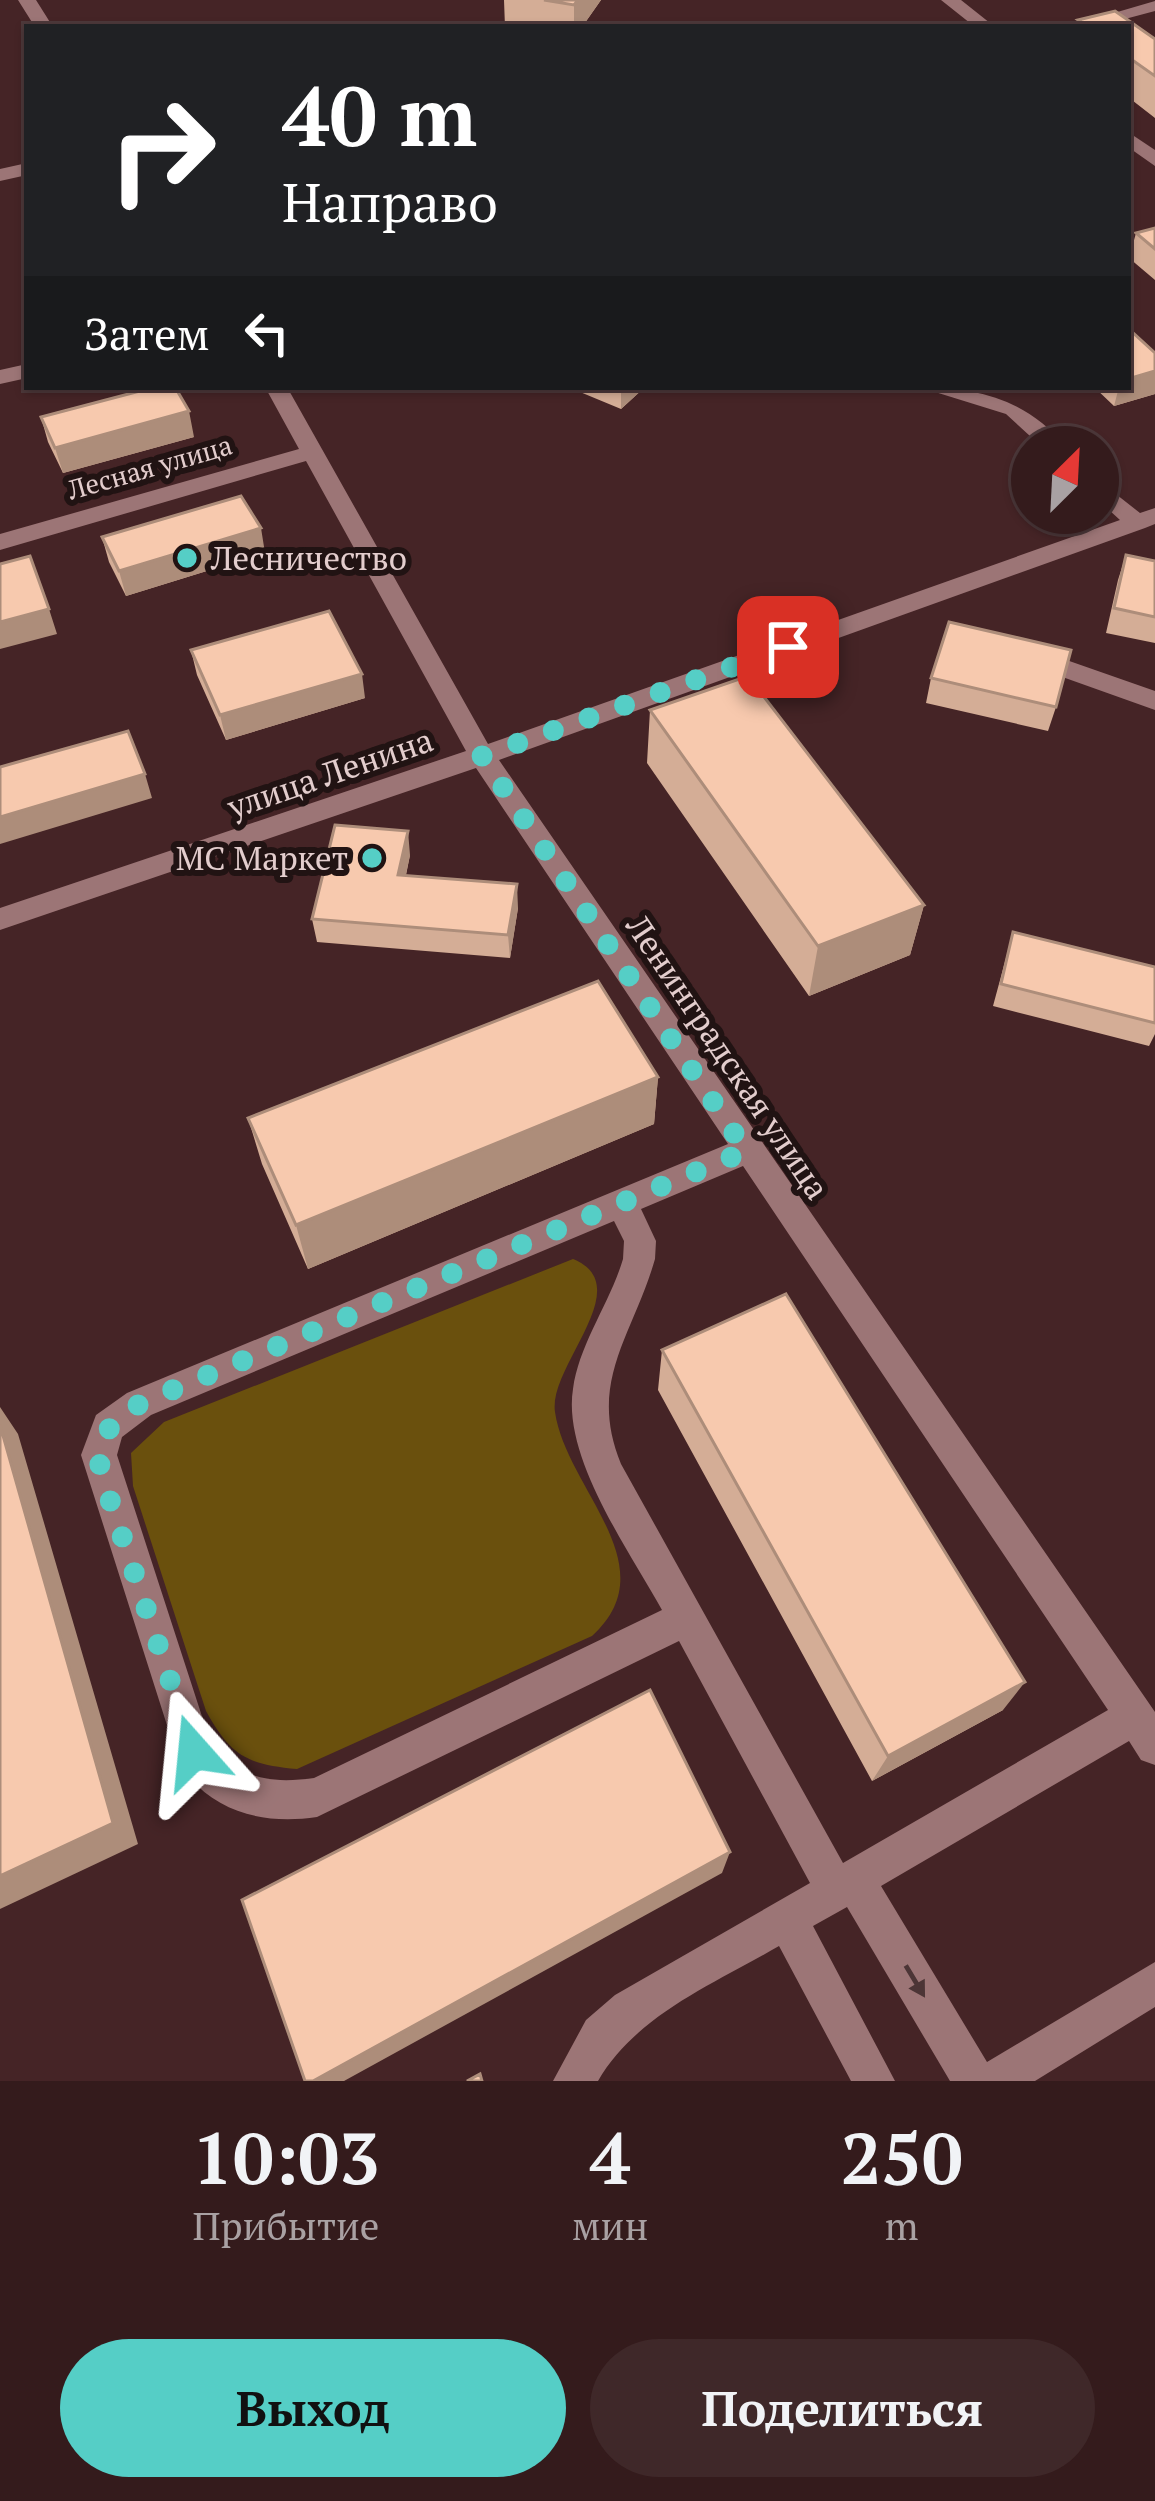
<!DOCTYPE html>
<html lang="ru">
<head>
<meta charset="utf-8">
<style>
	body { margin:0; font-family:"PT Serif",serif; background:#3f2829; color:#f1f3f6; height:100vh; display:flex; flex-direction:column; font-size:45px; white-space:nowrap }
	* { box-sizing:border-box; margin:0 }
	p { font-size:39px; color:#a9a1a3 }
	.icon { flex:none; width:66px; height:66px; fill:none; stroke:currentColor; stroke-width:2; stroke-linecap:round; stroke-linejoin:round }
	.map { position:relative; height:2081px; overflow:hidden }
	.side { display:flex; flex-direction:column; background:#341b1c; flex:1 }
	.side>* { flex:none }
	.hud { position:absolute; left:24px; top:24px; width:1107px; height:366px; border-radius:0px; box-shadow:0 3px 9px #0004,0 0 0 3px #4e393b; background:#202124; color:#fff; overflow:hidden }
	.needle { width:78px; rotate:24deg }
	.buttons { position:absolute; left:1011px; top:426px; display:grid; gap:24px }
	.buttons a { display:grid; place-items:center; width:108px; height:108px; border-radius:50%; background:#341b1c; box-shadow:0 3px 9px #0004,0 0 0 3px #4e393b; font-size:60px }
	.pin { position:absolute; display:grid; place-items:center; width:102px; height:102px; color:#fff; margin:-51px; border-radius:24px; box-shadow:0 6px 18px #0006 }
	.me { position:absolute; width:132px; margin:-66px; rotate:342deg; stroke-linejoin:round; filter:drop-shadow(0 0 9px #0008) }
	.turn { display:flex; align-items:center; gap:42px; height:252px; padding:0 60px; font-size:54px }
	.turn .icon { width:156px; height:156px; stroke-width:2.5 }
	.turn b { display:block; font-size:84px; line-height:102px }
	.then { display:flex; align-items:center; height:114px; padding:0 60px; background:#0003; gap:24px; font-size:45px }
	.eta { display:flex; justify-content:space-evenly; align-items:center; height:204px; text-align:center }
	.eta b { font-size:72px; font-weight:700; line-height:84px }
	.primary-button { display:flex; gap:24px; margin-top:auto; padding:24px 60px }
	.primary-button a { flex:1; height:138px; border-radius:72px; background:#55cec6; color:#111; font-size:48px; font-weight:700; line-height:138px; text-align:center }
	.primary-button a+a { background:#3f2829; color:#f1f3f6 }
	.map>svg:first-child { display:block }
	.green { fill:#6a500d }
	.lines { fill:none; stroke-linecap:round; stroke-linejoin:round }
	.minor { fill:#9c7576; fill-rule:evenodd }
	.wall { fill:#d4ad96 }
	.shaded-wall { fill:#ad8d7a }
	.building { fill:#f7c9ae; stroke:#ad8d7a; stroke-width:3 }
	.oneway { fill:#4c3536 }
	.route { stroke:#55cec6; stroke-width:21; stroke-dasharray:0 37.8 }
	.poi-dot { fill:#55cec6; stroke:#211313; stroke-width:4.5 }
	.labels { text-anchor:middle; stroke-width:12; stroke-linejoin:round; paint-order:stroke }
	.far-street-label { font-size:27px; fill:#e3cdcd; stroke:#211313 }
	.poi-label { font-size:33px; fill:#e3cdcd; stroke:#211313; text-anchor:start }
	.street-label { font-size:33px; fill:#e3cdcd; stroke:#211313 }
</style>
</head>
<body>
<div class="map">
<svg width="1155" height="2081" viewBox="0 0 1155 2081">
	<rect width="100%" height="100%" fill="#452426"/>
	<!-- green -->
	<path class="green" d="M573 1259C639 1286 548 1366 555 1412 566 1489 669 1566 592 1636L297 1769C246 1764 231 1756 206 1711L133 1486 131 1453 164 1422Z"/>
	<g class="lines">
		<!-- minor -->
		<path class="minor" d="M18 0H36L53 27H35Z
			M941 0H961L995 27H975Z
			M1155 1V11L1095 27H1066Z
			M1128 132 1155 150V166L1128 147Z
			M27 163V175L0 181V169Z
			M27 364V378L0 384V370Z
			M265 387H287L488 744 1120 520 1098 500V480L1140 513 1155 508V524L1145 528 499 760 1155 1712V1765L1141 1760 1129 1741 881 1886 987 2062 1155 1962V2007L1035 2081H950L847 1907 813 1926 895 2081H851L779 1946C714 1984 636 2015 598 2081H553L586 2020 615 1995 810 1883 679 1641 317 1817C262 1825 213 1812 180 1766L81 1455 96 1415 127 1393 728 1144 476 768 0 930V908L466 751 306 461 0 550V534L299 449ZM743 1166 1108 1710 843 1863 621 1464C587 1381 633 1336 655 1259L656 1241 641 1209ZM614 1221 624 1241 623 1259C610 1303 579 1344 573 1389 562 1457 630 1552 662 1610L314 1778C270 1784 237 1779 210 1741L117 1455 122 1437 151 1415Z
			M919 387C978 387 1028 400 1066 447H1042L1006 414Z
			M1035 649 1155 691V710L1026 664 1022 658Z"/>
	</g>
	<!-- wall -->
	<path class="wall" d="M504 0H601L582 27H505Z
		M1115 11 1155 39V118L1128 97V27H1076L1078 20Z
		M1155 228V280L1129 258 1136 233Z
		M1155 353V394L1114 406 1094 387H1128Z
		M568 387H645L621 409Z
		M41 417 194 437 63 473 48 442Z
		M102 537 265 553 126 596 109 562Z
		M1126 555 1155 561V643L1106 633 1118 580Z
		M191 650 365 698 226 740 197 675Z
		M931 678 1056 707 1048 731 926 703Z
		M650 710 924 905 910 955 809 996 647 763Z
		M410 855 406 875 518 908 510 958 317 942 312 919Z
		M1013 932 1155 967V1034L1149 1046 993 1006Z
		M658 1077 654 1124 308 1269 262 1164 248 1118Z
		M662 1350 1003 1710 872 1781 658 1390Z"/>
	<!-- shaded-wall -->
	<path class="shaded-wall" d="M578 0H601L582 27H574V5Z
		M1155 371V394L1114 406 1119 387H1128V379Z
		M621 387H645L621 409Z
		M189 411 194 437 63 473 55 448Z
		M261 528 265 553 126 596 119 571Z
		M49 609 57 634 0 649V622Z
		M362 674 365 698 226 740 220 715Z
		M145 774 152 798 0 844V817Z
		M408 831 410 855 401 898 398 875Z
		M517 884 518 908 510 958 508 935Z
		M924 905 910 955 809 996 818 946Z
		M658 1077 654 1124 308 1269 296 1225Z
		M0 1407 18 1434 138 1844 0 1909Z
		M1025 1682 1003 1710 872 1781 888 1756Z
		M730 1852 722 1873 344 2081H313Z"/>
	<!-- building -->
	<path class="building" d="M544 0H578L574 5Z
		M1115 11 1155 39V76L1128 57V27H1088L1078 20Z
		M1155 228V249L1136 233Z
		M1128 331H1131L1155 353V371L1128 379Z
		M155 387H175L189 411 55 448 41 417Z
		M241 496 261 528 119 571 102 537Z
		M1126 555 1155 561V617L1114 608Z
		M30 556 49 609 0 622V564Z
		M329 611 362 674 220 715 191 650Z
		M949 622 1071 650 1056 707 931 678Z
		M748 676 924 905 818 946 650 710Z
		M128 731 145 774 0 817V767Z
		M335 825 408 831 398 875 517 884 508 935 312 919Z
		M1013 932 1155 967V1023L1001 984Z
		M598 981 658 1077 296 1225 248 1118Z
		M786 1294 1025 1682 888 1756 662 1350Z
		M0 1425 113 1823 0 1876Z
		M650 1690 730 1852 313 2081H305L242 1900Z
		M480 2074 482 2081H467Z"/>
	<!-- one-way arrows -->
	<defs><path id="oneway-solid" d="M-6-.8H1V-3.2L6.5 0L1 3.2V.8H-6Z" transform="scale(3)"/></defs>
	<use class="oneway" href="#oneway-solid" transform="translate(915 1981) rotate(59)"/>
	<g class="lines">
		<!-- route -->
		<path class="route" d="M194 1752 100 1470C98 1429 118 1413 153 1398L746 1151 482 756 788 647"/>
	</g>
	<!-- markers -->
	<g class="poi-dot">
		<circle cx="187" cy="558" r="12"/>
		<circle cx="372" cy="858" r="12"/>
	</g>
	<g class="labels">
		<!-- far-street labels -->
		<g class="far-street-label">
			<text transform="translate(150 468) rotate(-16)" y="9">Лесная улица</text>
		</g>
		<!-- poi labels -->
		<g class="poi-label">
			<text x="211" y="570">Лесничество</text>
			<text x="348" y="870" text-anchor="end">МС Маркет</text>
		</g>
		<!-- street labels -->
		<g class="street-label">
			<text transform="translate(330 773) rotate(-19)" y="12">улица Ленина</text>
			<text transform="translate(728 1057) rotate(56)" y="12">Ленинградская улица</text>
		</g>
	</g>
</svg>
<div class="buttons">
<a><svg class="needle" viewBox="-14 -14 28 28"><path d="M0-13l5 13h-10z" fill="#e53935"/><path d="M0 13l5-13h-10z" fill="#a9a1a3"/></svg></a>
</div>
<div class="pin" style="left:788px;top:647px;background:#d93025"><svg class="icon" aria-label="arrive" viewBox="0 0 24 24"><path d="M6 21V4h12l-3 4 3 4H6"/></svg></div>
<svg class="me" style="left:194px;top:1752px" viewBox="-20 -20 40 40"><path d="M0-17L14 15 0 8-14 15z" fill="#55cec6" stroke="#fff" stroke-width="4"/></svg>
<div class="hud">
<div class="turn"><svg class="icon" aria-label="right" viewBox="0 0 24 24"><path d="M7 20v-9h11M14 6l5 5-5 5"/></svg><div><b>40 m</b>Направо</div></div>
<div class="then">Затем<svg class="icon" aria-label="left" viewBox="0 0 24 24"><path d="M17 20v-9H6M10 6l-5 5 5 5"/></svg></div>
</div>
</div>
<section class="side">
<div class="eta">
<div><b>10:03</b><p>Прибытие</p></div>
<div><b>4</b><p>мин</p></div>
<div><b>250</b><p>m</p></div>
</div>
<div class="primary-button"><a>Выход</a><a>Поделиться</a></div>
</section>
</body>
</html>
